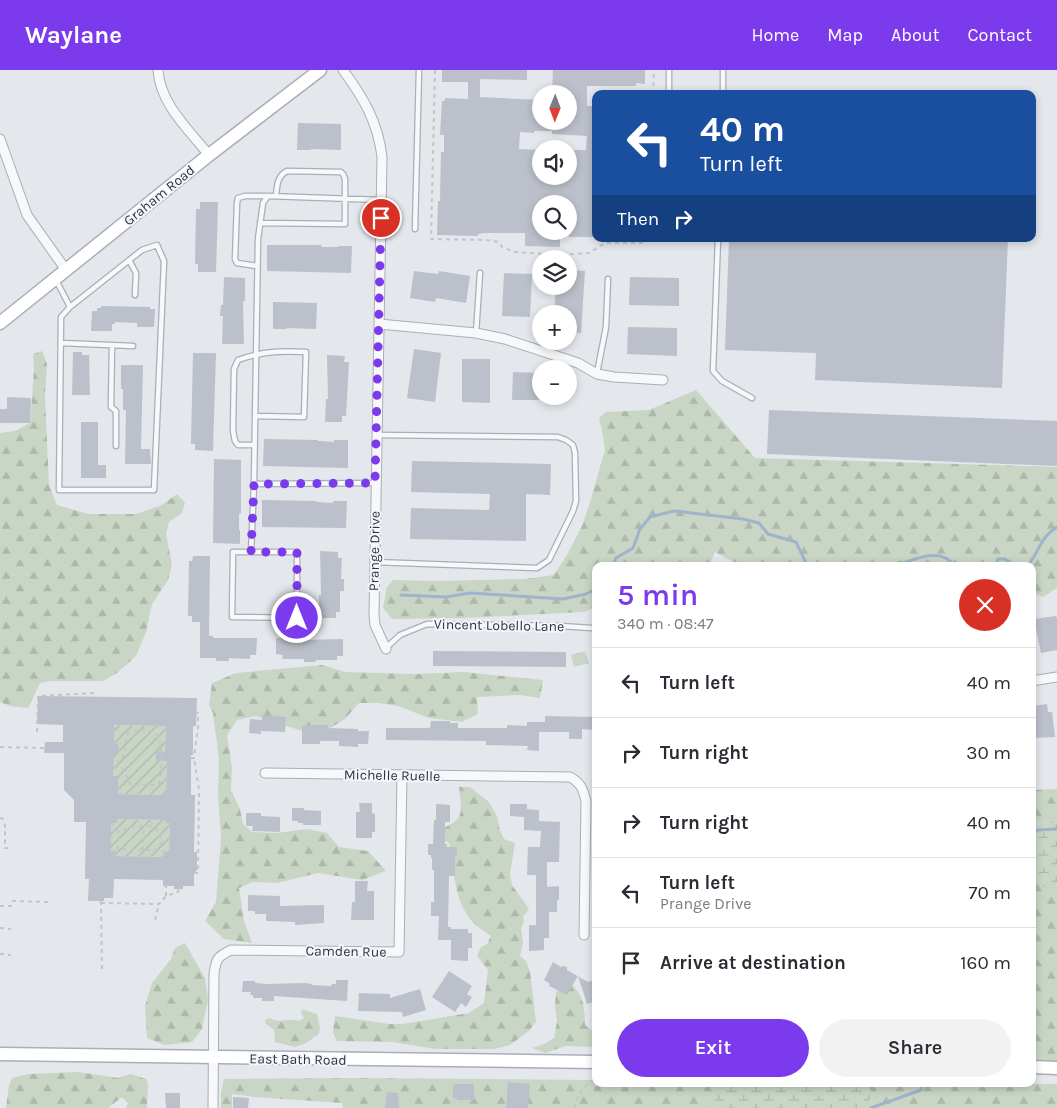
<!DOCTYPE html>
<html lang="en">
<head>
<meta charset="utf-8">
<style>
	body { margin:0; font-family:Karla,sans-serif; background:#f2f2f3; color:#2b2b33; height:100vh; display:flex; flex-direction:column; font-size:19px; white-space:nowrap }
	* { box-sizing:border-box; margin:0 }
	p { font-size:16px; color:#7c7c81 }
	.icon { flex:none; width:28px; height:28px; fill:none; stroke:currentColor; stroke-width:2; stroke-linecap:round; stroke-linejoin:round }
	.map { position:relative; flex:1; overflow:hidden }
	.drawer { position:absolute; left:592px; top:492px; width:444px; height:525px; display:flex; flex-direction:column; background:#fff; border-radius:10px; box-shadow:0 2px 8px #0003 }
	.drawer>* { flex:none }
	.top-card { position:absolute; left:592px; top:20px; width:444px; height:152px; border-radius:10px; box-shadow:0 2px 8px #0003; background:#1a4fa0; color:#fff; overflow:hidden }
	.needle { width:32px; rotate:181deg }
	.tools { position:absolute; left:532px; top:15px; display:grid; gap:10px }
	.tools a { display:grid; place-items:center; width:45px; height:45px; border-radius:50%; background:#fff; box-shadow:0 2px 8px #0003; font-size:25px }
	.pin { position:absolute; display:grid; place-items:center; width:42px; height:42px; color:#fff; margin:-21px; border:2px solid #fff; border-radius:50%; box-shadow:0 1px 5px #0007 }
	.me { position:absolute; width:55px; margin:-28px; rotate:0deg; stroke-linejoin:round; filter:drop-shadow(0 0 4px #0008) }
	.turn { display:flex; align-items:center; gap:18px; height:105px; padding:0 25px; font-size:22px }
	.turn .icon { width:65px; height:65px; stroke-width:2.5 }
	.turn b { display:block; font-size:35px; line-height:42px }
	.then { display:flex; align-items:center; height:48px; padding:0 25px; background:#0003; gap:10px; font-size:19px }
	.round { display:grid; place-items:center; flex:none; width:52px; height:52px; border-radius:26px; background:#f2f2f3 }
	.headline { display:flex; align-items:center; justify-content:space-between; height:85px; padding:0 25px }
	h1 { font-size:30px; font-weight:600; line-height:38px; color:#7c3aed }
	.primary-button { display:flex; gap:10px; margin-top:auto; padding:10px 25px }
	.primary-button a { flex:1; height:58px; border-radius:30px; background:#7c3aed; color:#fff; font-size:20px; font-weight:600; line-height:58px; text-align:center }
	.primary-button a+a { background:#f2f2f3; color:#2b2b33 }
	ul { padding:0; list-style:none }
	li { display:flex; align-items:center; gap:15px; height:70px; padding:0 25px; border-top:1px solid #e1e1e2 }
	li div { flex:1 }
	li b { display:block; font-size:19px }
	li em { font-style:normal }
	header { display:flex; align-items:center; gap:30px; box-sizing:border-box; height:70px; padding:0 25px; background:#7c3aed; color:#fff }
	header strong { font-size:24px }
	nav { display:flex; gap:28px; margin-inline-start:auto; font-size:18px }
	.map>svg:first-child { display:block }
	.grass { fill:url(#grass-tufts) }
	.forest { fill:url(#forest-firs) }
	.wetland { fill:url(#wetland-marsh) }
	.garden { fill:url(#garden-furrows) }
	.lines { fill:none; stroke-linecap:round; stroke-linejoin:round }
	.stream { stroke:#9fb4cc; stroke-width:3 }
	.building { fill:#bbc0ca; fill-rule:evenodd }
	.lane-casing { stroke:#a9aeb7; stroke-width:7 }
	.street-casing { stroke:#a9aeb7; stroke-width:11 }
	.secondary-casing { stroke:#a9aeb7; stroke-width:15 }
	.path { stroke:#c2c5cb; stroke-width:2; stroke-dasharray:4 4; stroke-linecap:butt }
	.lane { stroke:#f7f8fa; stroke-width:4.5 }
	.street { stroke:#f7f8fa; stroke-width:9 }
	.secondary { stroke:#fff; stroke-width:12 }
	.route { stroke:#7c3aed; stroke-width:9; stroke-dasharray:0 16.2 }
	.labels { text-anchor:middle; stroke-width:4; stroke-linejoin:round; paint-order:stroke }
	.street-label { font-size:14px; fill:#2b3445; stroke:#f4f6f9 }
</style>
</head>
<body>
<header>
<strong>Waylane</strong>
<nav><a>Home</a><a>Map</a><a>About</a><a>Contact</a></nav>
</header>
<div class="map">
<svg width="1057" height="1038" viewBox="0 0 1057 1038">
	<defs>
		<pattern id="grass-tufts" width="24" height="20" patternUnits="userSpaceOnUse" patternTransform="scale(1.25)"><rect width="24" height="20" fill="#c9d6c5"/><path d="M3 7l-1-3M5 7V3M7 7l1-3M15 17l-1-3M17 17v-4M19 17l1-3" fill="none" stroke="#adb8ab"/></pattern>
		<pattern id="forest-firs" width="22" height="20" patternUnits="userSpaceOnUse" patternTransform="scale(1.25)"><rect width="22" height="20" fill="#c9d6c5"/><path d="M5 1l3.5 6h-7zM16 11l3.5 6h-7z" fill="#adb8ab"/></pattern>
		<pattern id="wetland-marsh" width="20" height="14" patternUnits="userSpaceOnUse" patternTransform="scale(1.25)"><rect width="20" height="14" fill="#c9d6c5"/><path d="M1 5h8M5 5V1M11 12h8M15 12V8" fill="none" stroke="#adb8ab"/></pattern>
		<pattern id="garden-furrows" width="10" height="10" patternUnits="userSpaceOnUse" patternTransform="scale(1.25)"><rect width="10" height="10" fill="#c9d6c5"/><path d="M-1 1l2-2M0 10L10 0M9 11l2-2" fill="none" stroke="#adb8ab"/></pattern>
	</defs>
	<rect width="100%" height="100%" fill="#e4e7ec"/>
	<!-- grass -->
	<path class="grass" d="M585 581 589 593 574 597 571 585Z"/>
	<!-- forest -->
	<path class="forest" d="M42 281 47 294 45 326 49 415 57 435 88 444H136L162 435 177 424 185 433 182 443 169 452 166 464 172 495 168 510 152 534 146 562 136 586 117 603 103 611H52L40 613 28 638 10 636 0 632V363L15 361 30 353 34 300 33 284Z
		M696 320 755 388 1057 397V518L1043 527 1033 523 1032 496H741L715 482 709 496H596V537L584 542 462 548 392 549 383 538 387 517 393 510 438 511 525 509 554 505 567 485 583 454 590 432 605 380 602 360 599 348 606 342 649 340Z
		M322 595 345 602 416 604 464 602 543 610 540 628 520 625 477 627 478 644 462 652 429 648 398 636 378 633H359L345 649 329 659 299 660 256 646 237 650 227 665 232 697 231 720 240 739 243 754 252 762 277 763 307 759 327 763 339 777 368 781 386 801 362 810 318 803 277 813 253 812 239 818 244 851 252 873 224 869 205 851 216 832 221 769 218 723 219 689 213 643 209 635 212 613 236 603Z
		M459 717H470L489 732 497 746 500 761 504 769 515 773 510 803 512 815 529 839 523 847 524 852 521 858 523 873 520 886 526 891 530 901 536 952 529 961 510 975 494 979H435L392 972 337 971 333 963 335 946 389 954H403L469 943 484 933 488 900 477 886 481 877 487 874 491 866C485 862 477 857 472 851 453 830 455 800 449 773L434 763C463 748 463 750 459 717Z
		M1057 719V754L1033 752 1032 720Z
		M1033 809 1048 820 1057 822V998L1033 997Z
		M185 873 205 908 208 930 202 959 192 972 165 975 147 968 145 936 152 913 171 889 175 878Z
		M571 914C584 926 585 939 585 955L596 963V977L566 976 545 983 532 978 544 974 554 968 557 951 555 936 556 922Z
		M302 939 317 944 320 957 319 964 306 973 295 977 275 972 274 960 265 953V950L269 948C282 954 287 948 299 951L304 948 301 943Z
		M78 1002 118 1008 131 1004 146 1009 148 1014 147 1038H126L128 1033 122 1027 108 1038H6L9 1015 12 1008 28 1004Z
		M352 1008 596 1010V1014H1057V1038H343L342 1033 255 1027 232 1024V1038H221V1023L224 1009Z"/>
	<!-- wetland -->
	<path class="wetland" d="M1033 752 1057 754V822L1048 820 1033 809Z
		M723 1014 869 1016 872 1026 866 1035 871 1038H709L708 1028Z"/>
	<!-- garden -->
	<path class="garden" d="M110 655 166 656 165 682H156L167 691 166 725 118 724V706H113L114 685 119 681C119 676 118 675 114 672Z
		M117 749 166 750V753H170L169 782H164V787L115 786V781H111V753H117Z"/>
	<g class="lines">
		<!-- stream -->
		<path class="stream" d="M613 496 616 488 633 478 640 459 650 447 674 441 743 449 759 453 768 464 796 472 807 495 811 496
			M893 496C912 491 940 475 955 496
			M995 496 998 489H1005L1014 496
			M1027 496C1039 483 1040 467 1057 457
			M401 525 446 527 470 523 563 529 586 524 596 519
			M1032 763 1038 760 1057 759
			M871 1038 921 1020 923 1014"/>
	</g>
	<!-- building -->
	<path class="building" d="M442 0H527V10L480 9V27L541 30V51H569V24H552L553 0H645V14L636 13V16H587V36H596V115H594V135H596V165H593V167H569V134H541V161H560V177L525 176V163H486L478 164V166L437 165 438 131H440L441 82H444V65H440L442 31H445V28L468 29V12H442ZM534 61H552V64L587 66 586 80H569V106H541V80L519 79 520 62 534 63Z
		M298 53 341 54V80L311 79V80H297Z
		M200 132H218L216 202H198V194H195L196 139H200Z
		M729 169H1008L1002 318 815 310 816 283 725 280Z
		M267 175H321L322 177H338V176H352L351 203 267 201Z
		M569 200 585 201 581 263 569 262V244H554L556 216H569Z
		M414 201 438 204 439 201 470 206 466 233 436 228 435 232 410 228Z
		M504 203 532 204 530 247 502 246Z
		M224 207 245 208V231H243L244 274H222L223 246H220L221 235H223Z
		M630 207 679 208V236L629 235Z
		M273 232 317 233 316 259 287 258V259H273Z
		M101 236 150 237V239H155L154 257H137V253L115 252V254H112V261H91L92 241H97V238H101Z
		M628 257 677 258V286L627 284Z
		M414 279 441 283 435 332 407 328Z
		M73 282H82V285H89L90 325H72Z
		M193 283H216L213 381 195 380V374H191Z
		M327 285 345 286 344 292H349L346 346H342V352H325L326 329H328Z
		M462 289H490V333L462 332Z
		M121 295H143V297L141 379H150L151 394H125L126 340H123V319H121Z
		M513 302 541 303V330H512Z
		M7 327 31 328 30 353H0V339H7Z
		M769 340 1057 351V396L767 384Z
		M81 352H98V395H106V408H81Z
		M264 369 318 370V371L334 372V370H348V398L263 396Z
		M214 389 241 390V443L239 444V460H240V474L213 473Z
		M412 391 551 394 550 425 526 424V471L410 469 411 438 489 440 490 424 411 422Z
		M262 430 316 431 317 432 333 433V431H347L346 458 262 457Z
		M320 481 338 482V488H342L341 509H344V521H340V542H336V548H319V525H321Z
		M193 486H210L209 566H213V568H257L256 585H250V589L229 588V591H216V588H200V552H192V546H188L189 491H192Z
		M1056 546 1057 548V580L1041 583 1034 549Z
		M276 568H300V570L343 569V586H337V590H316L315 592H304V589H282L283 585 276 584Z
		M433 581 566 582V597L433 596Z
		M38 626 197 628 196 656H193V685H191V725H195L194 782H197V801L194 802V816H183V819H174V816H163V810L114 809 113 828H104V831H88L89 809H85L86 752H74V730L64 720V683H44L45 672H63V655L37 654ZM114 655 166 656 165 682 156 681V691H167L166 725 118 724V706H113L114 688 119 681V678L118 674 114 672ZM117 749 166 750V753H170L169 782H164V787L115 786V781H111V753H117Z
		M1047 634 1048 642H1052L1055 667 1032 668V636Z
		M262 645 286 647 285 662 261 661V664L249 663 250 649 262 650Z
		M545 646 596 647V660L582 659V669H569V662H539V681L527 680 528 676 486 675V671L386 670V658H430L431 651H450V653H458V658H507V655L527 656V652H545Z
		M305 655H328V658L358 659V661H369L368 674H358V677L339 676V671H320V674H302V657Z
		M359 733H372V743L375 744V762H372V768H356V742H360Z
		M436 734 450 735V752H445V774H447V777H457V786H455V806H449L448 857H451V859H468V863H472V878H468V891L451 890V870H438L439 846H431V832H434V800H432V788H431V785H428V774H433L434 750H436Z
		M510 734H527V739L539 740V751L560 752 559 792H547V817L559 816V830H557V842H549V868H544V880L529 881V855H536V805H527L528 777H540L541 761 524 760V747L510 746Z
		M292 738H304V740L321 741V755H303V753H298V751H292Z
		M246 743H261V746L280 747V762L252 761 253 756H246Z
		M355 811H368L367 821H374V850H351L352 832H355Z
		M248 825 280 826V836L324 835V853L295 855V852L266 851V844H255V841H248Z
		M553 892 561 897 563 896 567 897V900L588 912 596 909V931L587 934 578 906 567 925 549 916 550 914 544 910Z
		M449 901 472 916 467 924 472 927 466 937 461 933 455 942 432 927Z
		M336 910H348L347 931 274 926V931H262V928H253V925H250L251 922H242L243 911H255V913L267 914 305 913 312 914V915L331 916 332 914H336Z
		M420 919 426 940 403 947 402 942 358 941 359 923 390 924V928Z
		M508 1012 530 1014 528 1038H506Z
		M457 1014H474V1030H457V1028H453V1015Z
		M387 1022 398 1023 399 1038H385Z
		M165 1023H180V1038H166Z
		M233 1027 249 1028 248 1038H233Z"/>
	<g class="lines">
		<defs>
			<path id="lane" d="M669 24V0
				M723 24V0
				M260 153 345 154V109L343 104 341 102 287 101C277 106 277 116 276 126
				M415 159 419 0
				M718 169 713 301 722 311 752 328
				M129 190 136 203 135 225
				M257 196 237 193 235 189 237 133 238 128 245 126H268
				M56 210 70 237 61 247 59 420H154L164 191 157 175 142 180 70 237
				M476 263 480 203
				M61 273 133 276
				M112 276 111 337 116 341V376
				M597 303 606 257 608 209
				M255 375H238L235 371 233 361 234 299 238 290C263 281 280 281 306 282L304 347 255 346
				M375 413 254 414 258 169 263 133 268 126 382 130
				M251 482H297V548L232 547 233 482H251L254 414
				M374 492 537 498 549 490 573 441 576 431 575 383 573 375 566 370 558 367 377 365
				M386 578 400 565 427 554 561 556 591 558"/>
			<path id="street" d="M158 0C160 34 189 60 209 85
				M343 0C363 27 378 52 382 87L374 545 375 555 386 579
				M0 69 27 145 66 200
				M379 254 476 263 505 269 578 293 597 304 614 307 663 310
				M1032 611 1057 607
				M265 703 570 707C581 713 583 719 586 731L584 865
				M213 1038 214 904C216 889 217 887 231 880L399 882 402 705"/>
			<path id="secondary" d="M0 253 209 85 320 0
				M0 984 596 992
				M1032 997 1057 998"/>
		</defs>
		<!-- lane casing -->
		<use href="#lane" class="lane-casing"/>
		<!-- street casing -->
		<use href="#street" class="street-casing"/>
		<!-- secondary casing -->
		<use href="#secondary" class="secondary-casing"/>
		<!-- path -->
		<path class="path" d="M435 0 431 169 485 170 499 172 502 177 514 182 559 185 589 183 605 173H642L648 169
			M653 24 654 0
			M37 662 38 626 94 623 95 627
			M0 677 44 678
			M191 688H194L198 657V643H196
			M113 698H122L131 715H158C162 708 161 699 161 691 162 667 159 654 129 662 121 672 132 680 118 692L122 698
			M0 748 3 749 5 755V778H12
			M111 753 118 761C134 757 157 748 162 771L158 779
			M151 756 153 750
			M118 779V761
			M143 780 144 755
			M115 781 118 779 149 780 158 779 164 782
			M194 803H198L199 720 194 688
			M166 826V816
			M12 831 48 832
			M101 831 102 903
			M101 833 159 834 166 826 178 822 179 819
			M0 836H12
			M155 850 159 834
			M0 858 11 859
			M0 884 11 885
			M574 1038C580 1022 581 1017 596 1009"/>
		<!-- lane -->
		<use href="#lane" class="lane"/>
		<!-- street -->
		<use href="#street" class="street"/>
		<!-- secondary -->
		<use href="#secondary" class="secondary"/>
	</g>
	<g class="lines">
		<!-- route -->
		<path class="route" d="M297 548V482H251L254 414 375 413 381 148"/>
	</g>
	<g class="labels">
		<!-- street labels -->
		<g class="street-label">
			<text transform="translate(159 125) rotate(-39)" y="5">Graham Road</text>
			<text transform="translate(374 481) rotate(-89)" y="5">Prange Drive</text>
			<text transform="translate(499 555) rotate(1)" y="5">Vincent Lobello Lane</text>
			<text transform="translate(392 705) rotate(1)" y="5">Michelle Ruelle</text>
			<text transform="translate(346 881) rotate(1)" y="5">Camden Rue</text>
			<text transform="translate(298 989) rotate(1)" y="5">East Bath Road</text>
		</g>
	</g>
</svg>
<div class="tools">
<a><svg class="needle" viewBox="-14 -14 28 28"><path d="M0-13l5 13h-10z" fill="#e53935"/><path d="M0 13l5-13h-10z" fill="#7c7c81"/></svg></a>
<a><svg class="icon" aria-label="sound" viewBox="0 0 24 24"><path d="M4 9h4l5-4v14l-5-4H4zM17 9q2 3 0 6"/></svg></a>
<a><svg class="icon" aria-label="search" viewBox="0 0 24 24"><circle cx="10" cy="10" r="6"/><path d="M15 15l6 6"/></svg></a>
<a><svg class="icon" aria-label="layers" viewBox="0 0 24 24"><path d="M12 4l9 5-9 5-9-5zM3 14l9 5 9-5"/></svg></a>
<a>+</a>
<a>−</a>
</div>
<div class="pin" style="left:381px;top:148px;background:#d93025"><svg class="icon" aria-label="arrive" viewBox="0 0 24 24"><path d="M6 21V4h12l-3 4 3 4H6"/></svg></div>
<svg class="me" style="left:297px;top:548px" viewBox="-20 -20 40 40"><circle r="17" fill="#7c3aed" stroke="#fff" stroke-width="3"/><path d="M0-11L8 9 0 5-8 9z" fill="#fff"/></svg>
<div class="top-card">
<div class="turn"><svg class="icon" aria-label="left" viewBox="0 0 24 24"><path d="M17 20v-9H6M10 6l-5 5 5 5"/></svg><div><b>40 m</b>Turn left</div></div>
<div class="then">Then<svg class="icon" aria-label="right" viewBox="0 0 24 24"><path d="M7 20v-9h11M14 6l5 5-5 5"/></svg></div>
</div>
<section class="drawer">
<div class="headline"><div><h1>5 min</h1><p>340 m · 08:47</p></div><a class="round" style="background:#d93025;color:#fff"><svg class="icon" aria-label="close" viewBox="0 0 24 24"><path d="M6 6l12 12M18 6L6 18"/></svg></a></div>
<ul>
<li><svg class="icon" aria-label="left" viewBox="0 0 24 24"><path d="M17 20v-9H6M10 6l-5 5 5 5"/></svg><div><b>Turn left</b></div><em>40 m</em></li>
<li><svg class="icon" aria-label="right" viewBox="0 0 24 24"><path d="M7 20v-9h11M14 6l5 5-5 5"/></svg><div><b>Turn right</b></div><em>30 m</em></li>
<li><svg class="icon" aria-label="right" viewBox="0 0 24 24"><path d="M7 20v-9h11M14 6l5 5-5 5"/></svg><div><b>Turn right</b></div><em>40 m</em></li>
<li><svg class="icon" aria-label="left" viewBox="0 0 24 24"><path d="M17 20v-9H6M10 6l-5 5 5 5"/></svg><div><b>Turn left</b><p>Prange Drive</p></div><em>70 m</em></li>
<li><svg class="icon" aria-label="arrive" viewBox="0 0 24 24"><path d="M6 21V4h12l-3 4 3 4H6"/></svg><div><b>Arrive at destination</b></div><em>160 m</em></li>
</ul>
<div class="primary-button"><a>Exit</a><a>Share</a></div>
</section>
</div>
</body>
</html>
